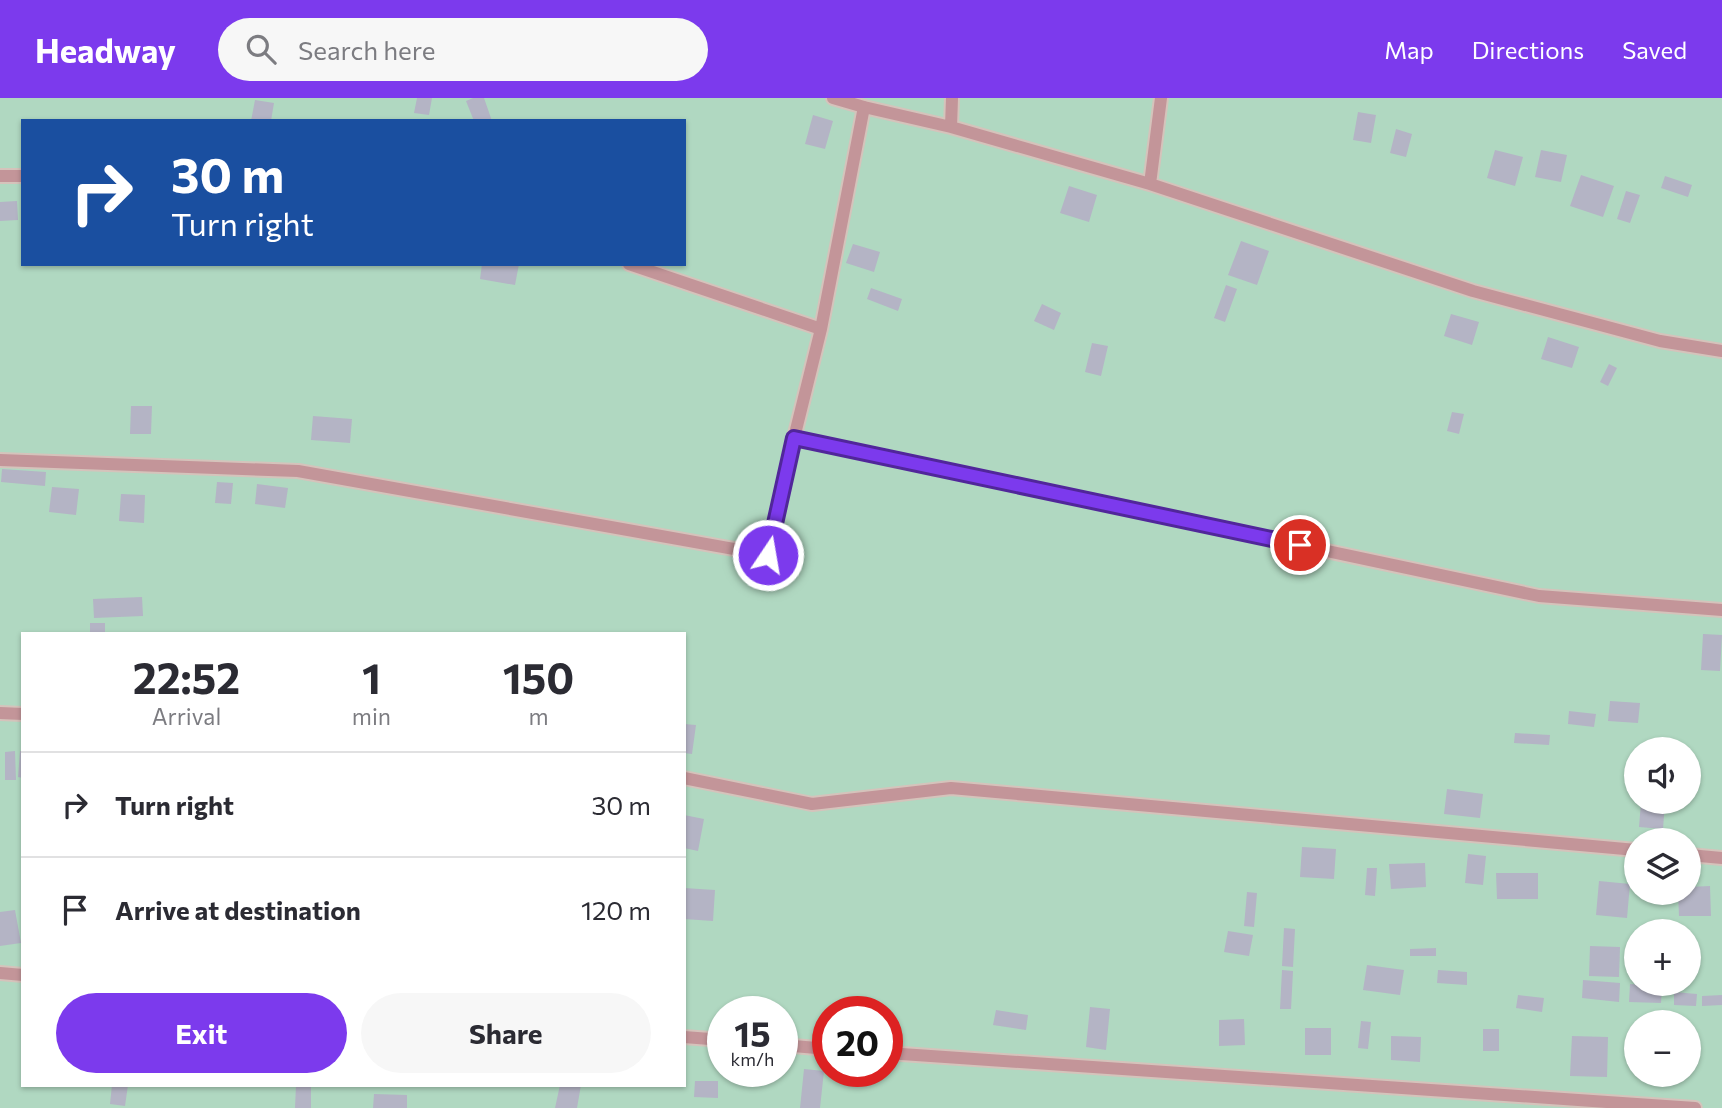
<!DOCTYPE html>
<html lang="en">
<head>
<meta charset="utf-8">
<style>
	body { margin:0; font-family:Commissioner,sans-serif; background:#f7f7f7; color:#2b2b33; height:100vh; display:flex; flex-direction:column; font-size:26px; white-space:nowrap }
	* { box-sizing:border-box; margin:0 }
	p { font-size:23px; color:#7c7c81 }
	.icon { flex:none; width:38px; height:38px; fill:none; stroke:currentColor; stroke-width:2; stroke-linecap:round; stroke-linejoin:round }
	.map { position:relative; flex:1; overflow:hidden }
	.side { position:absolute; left:21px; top:534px; width:665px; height:455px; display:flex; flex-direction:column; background:#fff; border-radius:0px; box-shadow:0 2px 5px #0004 }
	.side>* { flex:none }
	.guide { position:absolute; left:21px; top:21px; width:665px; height:147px; border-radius:0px; box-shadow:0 2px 5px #0004; background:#1a4fa0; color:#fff; overflow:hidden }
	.tools { position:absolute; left:1624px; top:639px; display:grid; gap:14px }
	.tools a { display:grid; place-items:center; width:77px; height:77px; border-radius:50%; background:#fff; box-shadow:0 2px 5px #0004; font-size:35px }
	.speed { position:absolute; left:707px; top:898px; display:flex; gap:14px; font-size:35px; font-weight:700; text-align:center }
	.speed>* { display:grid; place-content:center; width:91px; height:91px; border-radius:50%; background:#fff; box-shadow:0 2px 5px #0004; line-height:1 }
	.speed small { font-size:18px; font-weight:400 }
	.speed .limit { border:10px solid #d22; background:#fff; color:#111 }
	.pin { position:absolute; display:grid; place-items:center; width:60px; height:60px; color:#fff; margin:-30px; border:4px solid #fff; border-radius:50%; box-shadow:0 2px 7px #0007 }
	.me { position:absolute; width:77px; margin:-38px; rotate:12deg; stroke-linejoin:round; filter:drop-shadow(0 0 5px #0008) }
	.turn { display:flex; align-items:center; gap:24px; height:147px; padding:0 35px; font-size:32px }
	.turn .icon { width:91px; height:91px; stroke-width:2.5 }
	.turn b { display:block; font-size:49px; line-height:60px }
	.eta { display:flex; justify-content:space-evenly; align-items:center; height:119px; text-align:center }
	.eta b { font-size:42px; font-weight:700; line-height:49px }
	.primary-button { display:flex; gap:14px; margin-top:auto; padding:14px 35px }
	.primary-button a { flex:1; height:80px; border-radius:42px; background:#7c3aed; color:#fff; font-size:28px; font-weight:700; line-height:80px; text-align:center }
	.primary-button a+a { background:#f7f7f7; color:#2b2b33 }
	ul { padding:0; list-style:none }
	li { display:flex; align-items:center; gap:21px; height:105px; padding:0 35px; border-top:2px solid #e1e1e2 }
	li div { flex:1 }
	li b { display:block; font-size:26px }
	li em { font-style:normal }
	header { display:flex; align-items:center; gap:42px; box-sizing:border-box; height:98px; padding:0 35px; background:#7c3aed; color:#fff }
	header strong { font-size:33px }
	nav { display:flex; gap:38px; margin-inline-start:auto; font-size:24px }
	.search { width:490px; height:63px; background:#f7f7f7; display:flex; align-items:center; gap:18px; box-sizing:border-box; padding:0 24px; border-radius:38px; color:#7c7c81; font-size:26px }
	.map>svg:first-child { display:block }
	.green { fill:#b0d8c1; fill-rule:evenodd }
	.building { fill:#b4b4c5 }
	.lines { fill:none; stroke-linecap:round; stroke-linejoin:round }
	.lane-casing { stroke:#d5c3bb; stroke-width:16 }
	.lane { stroke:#c39599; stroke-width:12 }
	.route-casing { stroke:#51269a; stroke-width:18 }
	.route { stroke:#7c3aed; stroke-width:12 }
</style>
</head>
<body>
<header>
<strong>Headway</strong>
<div class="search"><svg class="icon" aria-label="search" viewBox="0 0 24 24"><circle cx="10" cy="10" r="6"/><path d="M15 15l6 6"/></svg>Search here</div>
<nav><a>Map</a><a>Directions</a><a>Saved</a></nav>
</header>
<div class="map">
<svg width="1722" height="1010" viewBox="0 0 1722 1010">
	<rect width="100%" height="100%" fill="#fbe7de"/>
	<!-- green -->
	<path class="green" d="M0 0H1722V1010H0ZM23 23H684V166H23ZM23 536H684V987H23ZM1636 651H1689V704H1636ZM1636 742H1689V794H1636ZM1636 833H1689V886H1636ZM723 914H782V973H723ZM828 914H887V973H828ZM1636 924H1689V976H1636Z"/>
	<!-- building -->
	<path class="building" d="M417 0H432L429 17 414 15Z
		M473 0H484L492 23H474L466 3Z
		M255 2 274 5 271 23H251Z
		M1358 14 1376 17 1371 45 1353 42Z
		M813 17 833 23 825 51 805 46Z
		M1396 31 1412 36 1406 59 1390 55Z
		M1495 52 1523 59 1515 88 1487 80Z
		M1541 52 1567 57 1561 84 1535 79Z
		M1581 77 1614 88 1603 119 1570 108Z
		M1665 78 1692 87 1688 99 1661 90Z
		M1069 88 1097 97 1089 124 1060 115Z
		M1626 93 1640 97 1630 125 1617 121Z
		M17 103 18 122 0 123V104Z
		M1241 143 1269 153 1257 187 1228 177Z
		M853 146 880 154 874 174 846 165Z
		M482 166H519L515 187 480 181Z
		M1226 187 1237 191 1225 224 1214 220Z
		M871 190 902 201 898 213 867 201Z
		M1042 206 1061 215 1054 232 1034 223Z
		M1451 216 1479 224 1472 247 1444 238Z
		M1548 239 1579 249 1572 270 1541 261Z
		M1092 245 1108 248 1101 278 1085 274Z
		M1609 266 1617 270 1608 288 1600 284Z
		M131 308H152L151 336H130Z
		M1452 314 1464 316 1459 336 1447 333Z
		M313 318 352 321 350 345 311 342Z
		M2 371 46 374 45 388 1 384Z
		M217 384 233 385 231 406 215 405Z
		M257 386 288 390 285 410 255 406Z
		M52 389 79 391 76 417 49 414Z
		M121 396 145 397 144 425 119 423Z
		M142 499 143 518 94 520 93 501Z
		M90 525H105V536H90Z
		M1703 536 1722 537 1720 573 1701 572Z
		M1610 603 1640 605 1638 625 1608 623Z
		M1569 613 1596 616 1594 629 1568 626Z
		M684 626 696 627 692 656 684 655Z
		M1515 635 1550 637 1549 647 1514 645Z
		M15 653 16 682H5V654Z
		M20 653H23V680L18 679Z
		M1447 691 1483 696 1480 720 1444 716Z
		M1641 704H1665L1663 731 1639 729Z
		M684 717 704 721 698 753 684 750Z
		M1302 749 1336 751 1334 781 1300 779Z
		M1468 756 1486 758 1483 787 1465 785Z
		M1425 765 1426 789 1391 791 1389 766Z
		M1367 770H1377L1375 798 1365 797Z
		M1496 775H1538V801H1497Z
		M1599 783 1630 786 1627 820 1596 817Z
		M1710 788 1711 818H1679L1678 794H1689V789Z
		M684 790 715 792 713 823 684 821Z
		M1247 794 1257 795 1254 829 1244 828Z
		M15 812 21 845 0 848V814Z
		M1284 830 1295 831 1293 869 1282 868Z
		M1228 833 1253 837 1249 858 1224 854Z
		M1590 848 1620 849 1619 879 1589 878Z
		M1436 850V858H1410V851Z
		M1367 867 1404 872 1400 897 1363 892Z
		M1282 872 1293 873 1291 911H1280Z
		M1438 872 1467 874V887L1437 885Z
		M1583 882 1620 885 1619 904 1582 900Z
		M1630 886 1662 889 1661 905 1629 904Z
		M1674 894 1697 896 1696 908 1674 907Z
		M1518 897 1544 900 1542 914 1516 910Z
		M1722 897V907L1702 908V898Z
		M1090 909 1110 911 1106 952 1086 949Z
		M996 912 1028 917 1026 932 993 927Z
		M1244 921 1245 947 1219 948V922Z
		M1361 923 1371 924 1368 951 1358 950Z
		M1305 930H1331V957H1305Z
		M1483 931H1499V953H1483Z
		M1391 938 1421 939 1420 964 1391 962Z
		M1572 938 1608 939 1607 979 1570 978Z
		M804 971 824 973 820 1010H800Z
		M695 983H718V1000L694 999Z
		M112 987H128L125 1008 110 1006Z
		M296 987H311V1010H295Z
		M560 987H581L577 1010H555Z
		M374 996 407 997V1010H373Z"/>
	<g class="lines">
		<defs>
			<path id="lane" d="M833 0 864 9 951 29 1150 86 1473 193 1660 243 1722 253
				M864 9 821 231 794 340 1539 498 1722 512
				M951 29 952 0
				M0 78H23
				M1150 86 1161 0
				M629 166 821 231
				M0 362 298 373 768 457 794 340
				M0 615 23 616
				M684 680 812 706 951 690 1636 752
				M1689 757 1722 760
				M0 875 23 877
				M684 939 723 942
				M782 947 828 951
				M887 955 1695 1010"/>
		</defs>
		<!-- lane casing -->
		<use href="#lane" class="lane-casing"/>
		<!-- lane -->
		<use href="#lane" class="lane"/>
	</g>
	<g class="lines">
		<defs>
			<path id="route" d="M768 457 794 340 1300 447"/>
		</defs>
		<!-- route casing -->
		<use href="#route" class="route-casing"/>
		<!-- route -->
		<use href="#route" class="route"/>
	</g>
</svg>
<div class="tools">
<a><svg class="icon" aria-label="sound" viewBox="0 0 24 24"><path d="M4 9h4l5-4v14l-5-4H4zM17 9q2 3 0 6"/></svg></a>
<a><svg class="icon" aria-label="layers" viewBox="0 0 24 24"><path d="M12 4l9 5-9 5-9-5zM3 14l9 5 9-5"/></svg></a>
<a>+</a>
<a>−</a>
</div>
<div class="speed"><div>15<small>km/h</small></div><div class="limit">20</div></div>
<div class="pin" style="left:1300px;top:447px;background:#d93025"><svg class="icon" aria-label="arrive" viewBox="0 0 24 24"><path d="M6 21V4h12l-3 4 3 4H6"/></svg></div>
<svg class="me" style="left:768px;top:457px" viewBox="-20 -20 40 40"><circle r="17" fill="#7c3aed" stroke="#fff" stroke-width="3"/><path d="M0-11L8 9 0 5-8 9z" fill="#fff"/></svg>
<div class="guide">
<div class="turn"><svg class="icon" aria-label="right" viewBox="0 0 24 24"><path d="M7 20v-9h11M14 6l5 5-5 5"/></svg><div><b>30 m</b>Turn right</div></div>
</div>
<section class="side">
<div class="eta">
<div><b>22:52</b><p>Arrival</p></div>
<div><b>1</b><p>min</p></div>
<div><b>150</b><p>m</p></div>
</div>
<ul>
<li><svg class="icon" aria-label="right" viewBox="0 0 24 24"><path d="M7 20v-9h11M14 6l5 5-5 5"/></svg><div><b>Turn right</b></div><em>30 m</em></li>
<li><svg class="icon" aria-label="arrive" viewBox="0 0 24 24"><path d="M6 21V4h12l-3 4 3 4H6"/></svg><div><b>Arrive at destination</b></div><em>120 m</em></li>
</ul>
<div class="primary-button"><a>Exit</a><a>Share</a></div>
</section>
</div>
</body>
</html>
